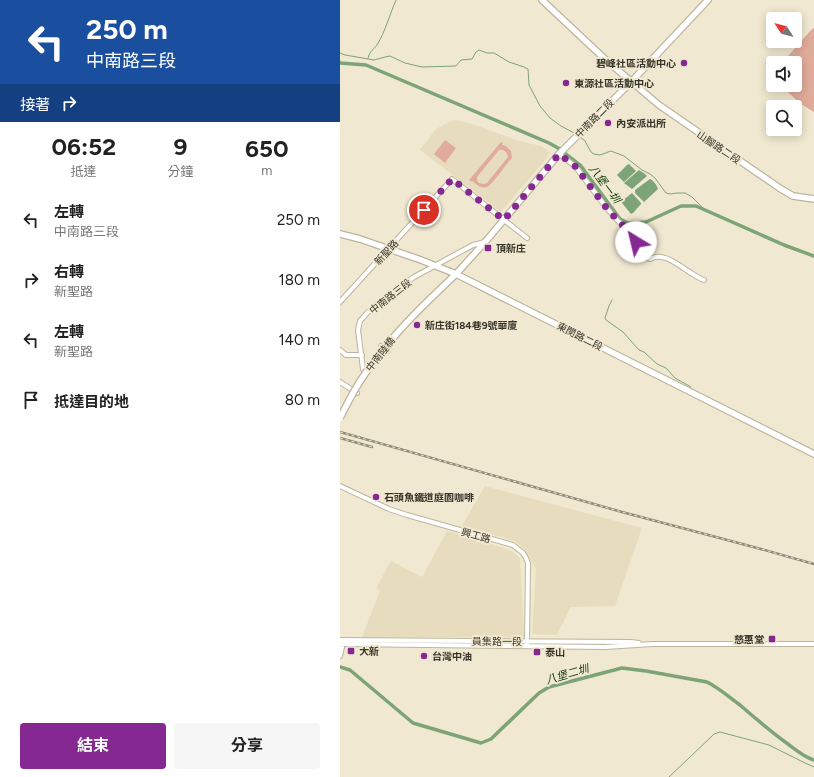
<!DOCTYPE html>
<html lang="zh-TW">
<head>
<meta charset="utf-8">
<style>
	body { margin:0; font-family:Figtree,"Noto Sans TC",sans-serif; background:#f6f6f6; color:#222; height:100vh; display:flex; flex-direction:column; font-size:15px; white-space:nowrap }
	* { box-sizing:border-box; margin:0 }
	p { font-size:13px; color:#767676 }
	.icon { flex:none; width:22px; height:22px; fill:none; stroke:currentColor; stroke-width:2; stroke-linecap:round; stroke-linejoin:round }
	.map { position:relative; flex:1; overflow:hidden }
	.sheet { display:flex; flex-direction:column; background:#fff; width:340px }
	.sheet>* { flex:none }
	.top-card { background:#1a4fa0; color:#fff; overflow:hidden }
	.needle { width:26px; rotate:306deg }
	.tools { position:absolute; left:426px; top:12px; display:grid; gap:8px }
	.tools a { display:grid; place-items:center; width:36px; height:36px; border-radius:4px; background:#fff; box-shadow:0 2px 10px #0003; font-size:20px }
	.pin { position:absolute; display:grid; place-items:center; width:34px; height:34px; color:#fff; margin:-17px; border:2px solid #fff; border-radius:50%; box-shadow:0 1px 4px #0007 }
	.me { position:absolute; width:44px; margin:-22px; rotate:324deg; stroke-linejoin:round; filter:drop-shadow(0 0 3px #0008) }
	.turn { display:flex; align-items:center; gap:14px; height:84px; padding:0 20px; font-size:18px }
	.turn .icon { width:52px; height:52px; stroke-width:2.5 }
	.turn b { display:block; font-size:28px; line-height:34px }
	.then { display:flex; align-items:center; height:38px; padding:0 20px; background:#0003; gap:8px; font-size:15px }
	.eta { display:flex; justify-content:space-evenly; align-items:center; height:68px; text-align:center }
	.eta b { font-size:24px; font-weight:700; line-height:28px }
	.primary-button { display:flex; gap:8px; margin-top:auto; padding:8px 20px }
	.primary-button a { flex:1; height:46px; border-radius:4px; background:#852892; color:#fff; font-size:16px; font-weight:700; line-height:46px; text-align:center }
	.primary-button a+a { background:#f6f6f6; color:#222 }
	ul { padding:0; list-style:none }
	li { display:flex; align-items:center; gap:12px; height:60px; padding:0 20px }
	li div { flex:1 }
	li b { display:block; font-size:15px }
	li em { font-style:normal }
	main { display:flex; flex:1; min-height:0 }
	.map>svg:first-child { display:block }
	.built { fill:#e7ddbe }
	.green { fill:#e0ab99; fill-rule:evenodd }
	.water { fill:#7ca477 }
	.lines { fill:none; stroke-linecap:round; stroke-linejoin:round }
	.stream { stroke:#7ca477; stroke-width:1 }
	.canal { stroke:#7ca477; stroke-width:3.5 }
	.street-casing { stroke:#bcb49d; stroke-width:6 }
	.secondary-casing { stroke:#bcb49d; stroke-width:8 }
	.street { stroke:#fff; stroke-width:4 }
	.secondary { stroke:#fff; stroke-width:5.5 }
	.rail-casing { stroke:#8f8a79; stroke-width:2.5 }
	.rail { stroke:#f0e8d0; stroke-width:1; stroke-dasharray:3; stroke-linecap:butt }
	.secondary-bridge-casing { stroke:#bcb49d; stroke-width:8; stroke-linecap:butt }
	.secondary-bridge { stroke:#fff; stroke-width:5.5 }
	.route { stroke:#852892; stroke-width:7; stroke-dasharray:0 12.6 }
	.poi-dot { fill:#852892; stroke:#f0e8d0; stroke-width:1.5 }
	.labels { text-anchor:middle; stroke-width:4; stroke-linejoin:round; paint-order:stroke }
	.poi-label { font-size:10px; font-weight:bold; fill:#37342a; stroke:#f0e8d0; text-anchor:start }
	.street-label { font-size:10px; fill:#37342a; stroke:#f0e8d0 }
	.water-label { font-size:11px; font-style:italic; fill:#0e380a; stroke:#f0e8d0 }
</style>
</head>
<body>
<main>
<section class="sheet">
<div class="top-card">
<div class="turn"><svg class="icon" aria-label="left" viewBox="0 0 24 24"><path d="M17 20v-9H6M10 6l-5 5 5 5"/></svg><div><b>250 m</b>中南路三段</div></div>
<div class="then">接著<svg class="icon" aria-label="right" viewBox="0 0 24 24"><path d="M7 20v-9h11M14 6l5 5-5 5"/></svg></div>
</div>
<div class="eta">
<div><b>06:52</b><p>抵達</p></div>
<div><b>9</b><p>分鐘</p></div>
<div><b>650</b><p>m</p></div>
</div>
<ul>
<li><svg class="icon" aria-label="left" viewBox="0 0 24 24"><path d="M17 20v-9H6M10 6l-5 5 5 5"/></svg><div><b>左轉</b><p>中南路三段</p></div><em>250 m</em></li>
<li><svg class="icon" aria-label="right" viewBox="0 0 24 24"><path d="M7 20v-9h11M14 6l5 5-5 5"/></svg><div><b>右轉</b><p>新聖路</p></div><em>180 m</em></li>
<li><svg class="icon" aria-label="left" viewBox="0 0 24 24"><path d="M17 20v-9H6M10 6l-5 5 5 5"/></svg><div><b>左轉</b><p>新聖路</p></div><em>140 m</em></li>
<li><svg class="icon" aria-label="arrive" viewBox="0 0 24 24"><path d="M6 21V4h12l-3 4 3 4H6"/></svg><div><b>抵達目的地</b></div><em>80 m</em></li>
</ul>
<div class="primary-button"><a>結束</a><a>分享</a></div>
</section>
<div class="map">
<svg width="474" height="777" viewBox="0 0 474 777">
	<rect width="100%" height="100%" fill="#f0e8d0"/>
	<!-- built -->
	<path class="built" d="M115 120 125 122 138 126 176 140 201 146 211 153 161 212 80 150 96 129 107 123Z
		M145 486 302 528 275 606 231 607 217 635 192 634 196 569 185 550 175 541 122 526Z
		M107 531 170 550 177 555 180 559 184 637H22L40 591 36 588 51 561 82 577Z"/>
	<!-- green -->
	<path class="green" d="M474 28V112L461 104 440 85H455V63H442L471 30Z
		M105 140 116 148 105 163 94 154Z
		M161 142 163 143 162 145 166 146 171 151 172 158C167 163 152 185 147 187 141 189 137 185 133 181L132 182 129 180ZM159 150C164 149 167 152 168 157L147 183 144 184 139 183 137 181V177Z"/>
	<!-- water -->
	<path class="water" d="M289 164 296 171 284 182 277 175 287 165Z
		M299 170 305 174 307 176 292 189 284 183Z
		M310 179C313 180 317 185 318 189L304 202 295 193V190Z
		M292 193 301 203V204L293 213 291 214 282 203V201Z"/>
	<g class="lines">
		<!-- stream -->
		<path class="stream" d="M0 53 5 55 34 60 45 57 50 56 65 63 82 67 116 66 121 60 132 59 136 52 139 50 147 53H154L169 62 184 67 188 69 189 85 200 106 210 118 221 126 236 134
			M28 58C29 52 33 50 37 45 45 32 50 14 56 0
			M0 61 1 63
			M240 137 245 141 251 152 254 154 260 155 271 151 284 156 302 170 310 174 315 178 326 193 330 194 337 193H345L352 197 364 209
			M272 300 269 306 265 318 266 320 283 332 299 350 304 352 317 364 326 368 335 378 351 387
			M329 777 371 737 374 734 380 732 429 745 465 763 474 767"/>
		<!-- canal -->
		<path class="canal" d="M0 63 26 65 209 143 218 148 241 166 280 219 288 223H296L306 222 341 206H356L444 245 474 256
			M0 667 10 670 73 723 141 743 151 739 199 693 209 687 282 668 306 671 367 682C379 688 389 697 400 705 415 718 431 732 448 744 456 750 464 757 474 760"/>
		<defs>
			<path id="street" d="M219 154 235 166 265 206 278 221 296 237V242L292 251 310 259C312 258 314 257 316 257 332 255 349 275 364 280
				M0 302 112 179 187 238
				M41 346 48 351
				M0 350 6 355H22
				M23 369 18 330 20 321 27 313 49 294 74 277 133 245 145 242
				M0 382 17 393
				M0 486 49 509 67 515 173 545 183 553 185 556 188 563 187 644
				M0 640 291 642 299 643
				M0 644 265 647 313 644H474
				M0 656 3 643"/>
			<path id="secondary" d="M202 0 267 61 319 105 441 189 453 196 474 199
				M0 234 20 239 81 260 116 274 474 454
				M91 298 116 274 146 241 219 154 291 82 368 0"/>
		</defs>
		<!-- street casing -->
		<use href="#street" class="street-casing"/>
		<!-- secondary casing -->
		<use href="#secondary" class="secondary-casing"/>
		<!-- street -->
		<use href="#street" class="street"/>
		<!-- secondary -->
		<use href="#secondary" class="secondary"/>
		<defs>
			<path id="rail" d="M0 432 282 512 421 549 474 564
				M0 438 32 447"/>
		</defs>
		<!-- rail casing -->
		<use href="#rail" class="rail-casing"/>
		<!-- rail -->
		<use href="#rail" class="rail"/>
		<defs>
			<path id="secondary-bridge" d="M0 418C6 406 12 394 19 383 39 351 64 324 91 298"/>
		</defs>
		<!-- secondary-bridge casing -->
		<use href="#secondary-bridge" class="secondary-bridge-casing"/>
		<!-- secondary-bridge -->
		<use href="#secondary-bridge" class="secondary-bridge"/>
	</g>
	<g class="lines">
		<!-- route -->
		<path class="route" d="M84 210 112 179 164 220 219 154 235 166 265 206 278 221 296 237V242"/>
	</g>
	<!-- markers -->
	<g class="poi-dot">
		<circle cx="344" cy="63" r="4"/>
		<circle cx="226" cy="83" r="4"/>
		<circle cx="268" cy="123" r="4"/>
		<rect x="144" y="244" width="8" height="8" rx="2"/>
		<circle cx="77" cy="325" r="4"/>
		<circle cx="36" cy="497" r="4"/>
		<rect x="428" y="635" width="8" height="8" rx="2"/>
		<rect x="7" y="647" width="8" height="8" rx="2"/>
		<rect x="193" y="648" width="8" height="8" rx="2"/>
		<circle cx="84" cy="656" r="4"/>
	</g>
	<g class="labels">
		<!-- poi labels -->
		<g class="poi-label">
			<text x="336" y="67" text-anchor="end">碧峰社區活動中心</text>
			<text x="234" y="87">東源社區活動中心</text>
			<text x="276" y="127">內安派出所</text>
			<text x="156" y="252">頂新庄</text>
			<text x="85" y="329">新庄街184巷9號華廈</text>
			<text x="44" y="501">石頭魚鐵道庭園咖啡</text>
			<text x="424" y="643" text-anchor="end">慈惠堂</text>
			<text x="19" y="655">大新</text>
			<text x="205" y="656">泰山</text>
			<text x="92" y="660">台灣中油</text>
		</g>
		<!-- street labels -->
		<g class="street-label">
			<text transform="translate(254 118) rotate(-45)" y="4">中南路二段</text>
			<text transform="translate(379 147) rotate(34)" y="4">山腳路二段</text>
			<text transform="translate(46 252) rotate(-47)" y="4">新聖路</text>
			<text transform="translate(50 296) rotate(-38)" y="4">中南路三段</text>
			<text transform="translate(240 336) rotate(27)" y="4">東閔路二段</text>
			<text transform="translate(40 354) rotate(-52)" y="4">中南陸橋</text>
			<text transform="translate(136 535) rotate(15)" y="4">興工路</text>
			<text x="157" y="645">員集路一段</text>
		</g>
		<!-- water labels -->
		<g class="water-label">
			<text transform="translate(265 184) rotate(53)" y="4">八堡一圳</text>
			<text transform="translate(227 674) rotate(-16)" y="4">八堡二圳</text>
		</g>
	</g>
</svg>
<div class="tools">
<a><svg class="needle" viewBox="-14 -14 28 28"><path d="M0-13l5 13h-10z" fill="#e53935"/><path d="M0 13l5-13h-10z" fill="#767676"/></svg></a>
<a><svg class="icon" aria-label="sound" viewBox="0 0 24 24"><path d="M4 9h4l5-4v14l-5-4H4zM17 9q2 3 0 6"/></svg></a>
<a><svg class="icon" aria-label="search" viewBox="0 0 24 24"><circle cx="10" cy="10" r="6"/><path d="M15 15l6 6"/></svg></a>
</div>
<div class="pin" style="left:84px;top:210px;background:#d93025"><svg class="icon" aria-label="arrive" viewBox="0 0 24 24"><path d="M6 21V4h12l-3 4 3 4H6"/></svg></div>
<svg class="me" style="left:296px;top:242px" viewBox="-20 -20 40 40"><circle r="19" fill="#fff"/><path d="M0-13L10 11 0 6-10 11z" fill="#852892"/></svg>
</div>
</main>
</body>
</html>
